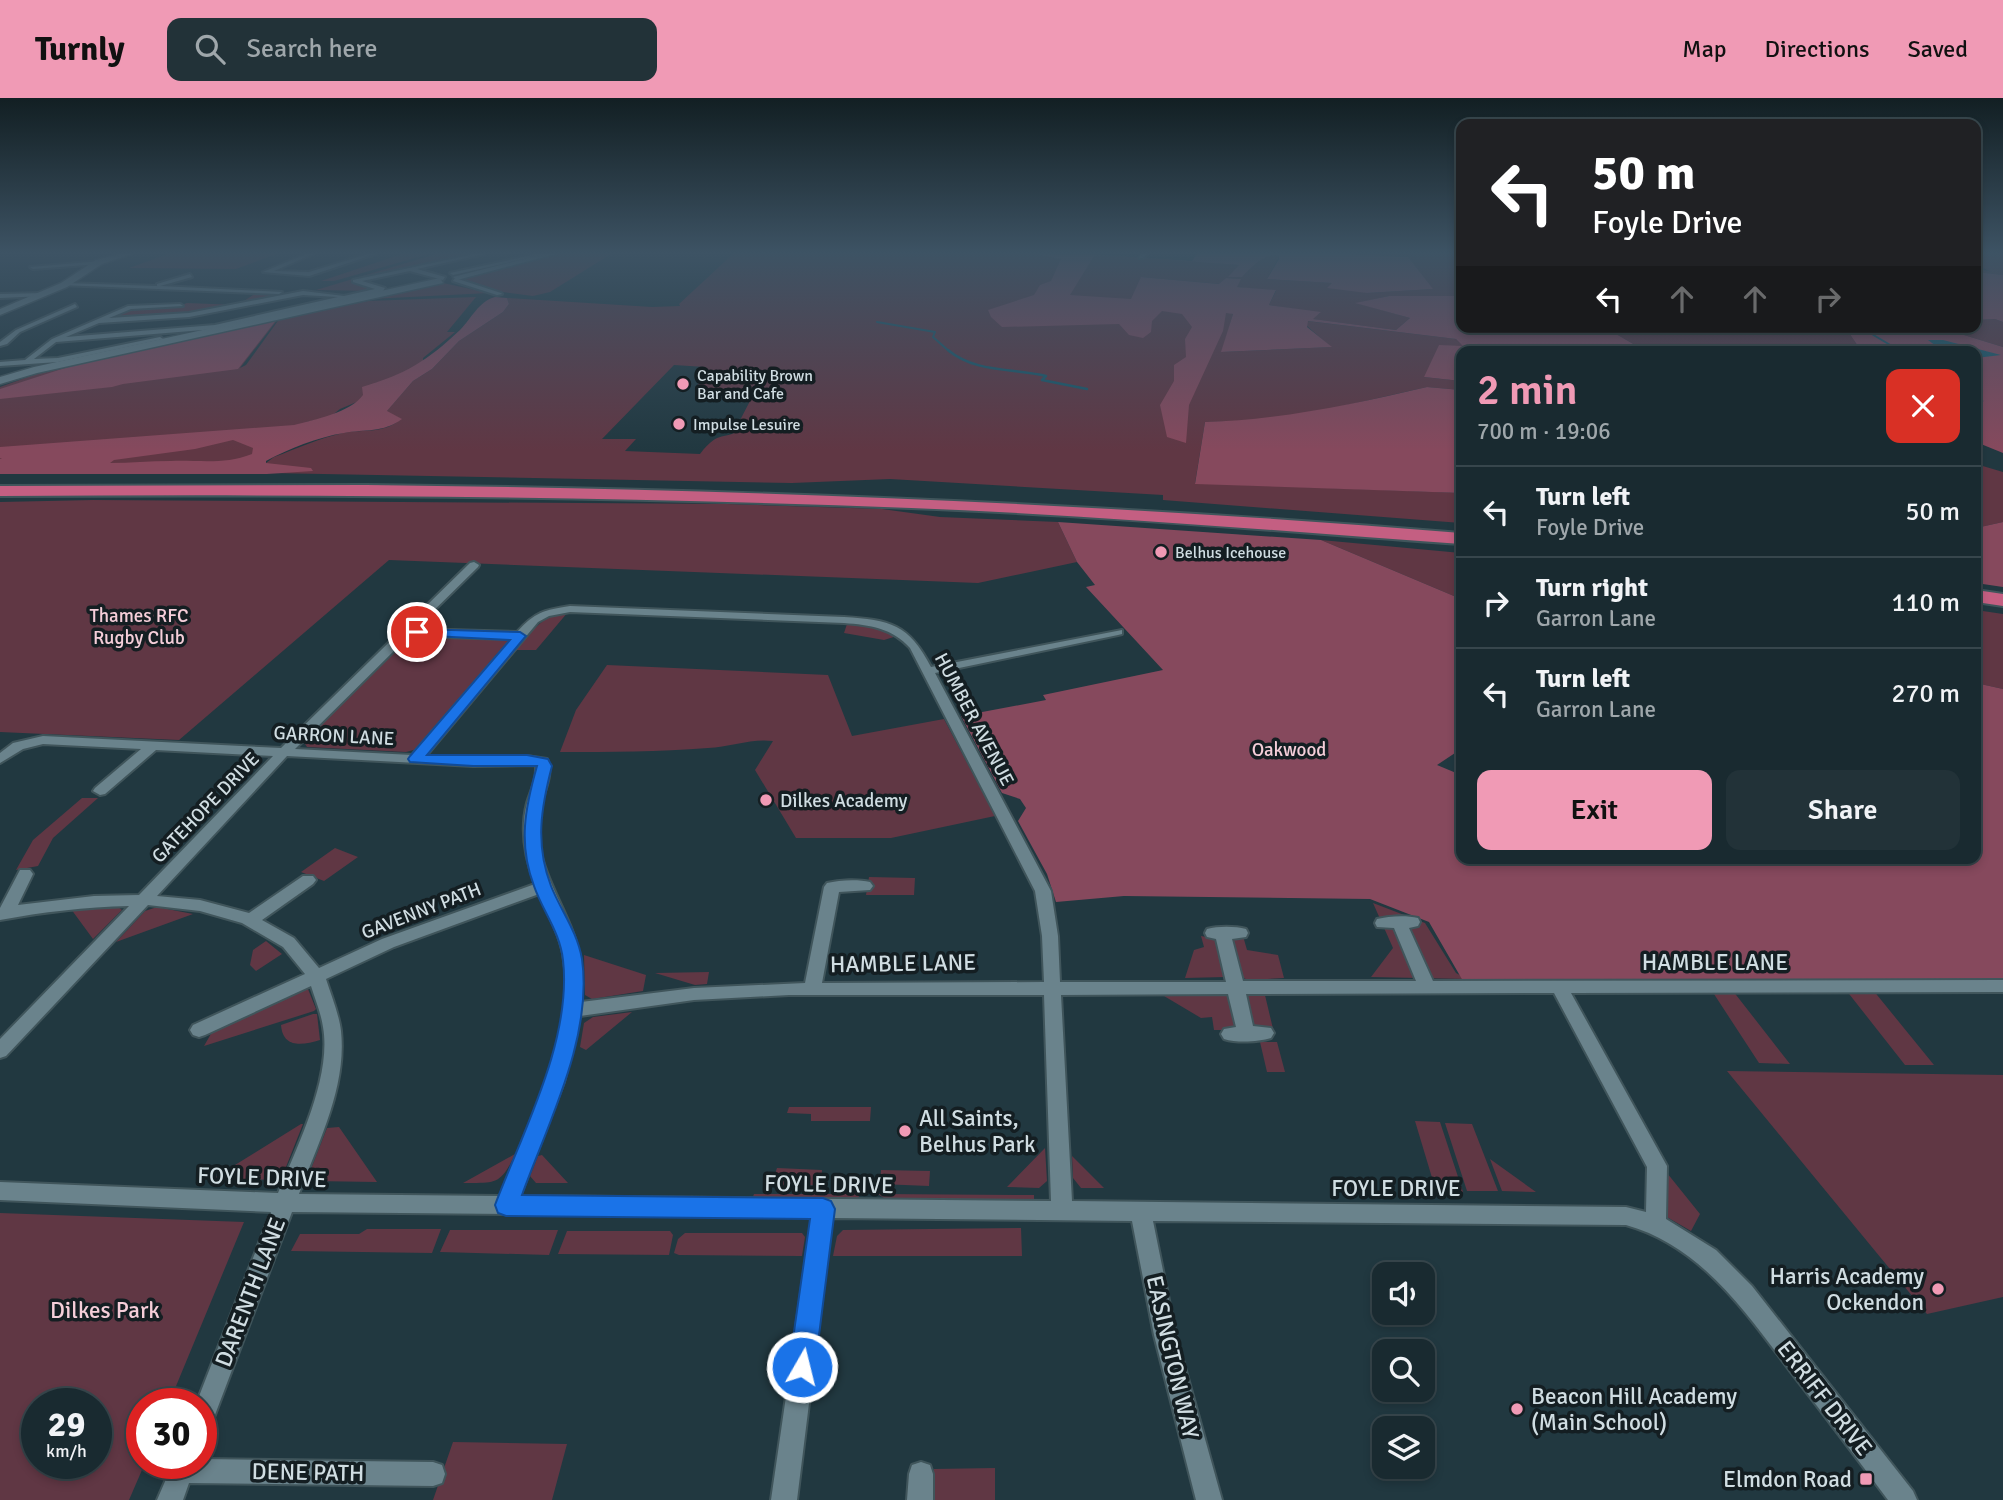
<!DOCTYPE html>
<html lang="en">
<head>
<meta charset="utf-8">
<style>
	body { margin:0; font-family:Signika,sans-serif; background:#223238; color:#f1f3f6; height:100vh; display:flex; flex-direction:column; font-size:26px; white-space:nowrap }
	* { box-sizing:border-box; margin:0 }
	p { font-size:23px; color:#9fa7ab }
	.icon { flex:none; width:38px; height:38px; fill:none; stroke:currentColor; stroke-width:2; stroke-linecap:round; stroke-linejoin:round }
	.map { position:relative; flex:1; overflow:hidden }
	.details { position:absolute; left:1456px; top:248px; width:525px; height:518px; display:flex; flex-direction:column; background:#192a30; border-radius:14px; box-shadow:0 4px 10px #0003,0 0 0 2px #37464c }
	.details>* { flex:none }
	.guide { position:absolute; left:1456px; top:21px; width:525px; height:214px; border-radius:14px; box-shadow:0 4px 10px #0003,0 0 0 2px #37464c; background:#202124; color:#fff; overflow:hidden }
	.buttons { position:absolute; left:1372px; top:1164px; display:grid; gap:14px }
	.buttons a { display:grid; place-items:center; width:63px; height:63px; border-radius:14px; background:#192a30; box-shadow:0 4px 10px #0003,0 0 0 2px #37464c; font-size:35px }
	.speed { position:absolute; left:21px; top:1290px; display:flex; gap:14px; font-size:35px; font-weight:700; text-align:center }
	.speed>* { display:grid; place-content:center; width:91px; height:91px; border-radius:50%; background:#192a30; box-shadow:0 4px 10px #0003,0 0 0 2px #37464c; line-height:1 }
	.speed small { font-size:18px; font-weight:400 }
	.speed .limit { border:10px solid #d22; background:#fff; color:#111 }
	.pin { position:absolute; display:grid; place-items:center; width:60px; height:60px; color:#fff; margin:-30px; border:4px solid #fff; border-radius:50%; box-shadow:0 2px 7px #0007 }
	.me { position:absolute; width:77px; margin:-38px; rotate:8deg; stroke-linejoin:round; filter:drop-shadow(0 0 5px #0008) }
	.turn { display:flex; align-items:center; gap:24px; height:147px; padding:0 21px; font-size:32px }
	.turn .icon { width:91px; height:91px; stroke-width:2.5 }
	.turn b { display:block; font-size:49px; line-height:60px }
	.lanes { display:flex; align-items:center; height:66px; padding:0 21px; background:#0003; justify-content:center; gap:35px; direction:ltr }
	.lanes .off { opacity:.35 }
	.round { display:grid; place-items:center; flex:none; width:74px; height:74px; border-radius:14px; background:#223238 }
	.head { display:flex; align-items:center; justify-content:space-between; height:119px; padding:0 21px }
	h1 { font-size:42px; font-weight:600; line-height:52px; color:#f09ab5 }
	.action { display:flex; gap:14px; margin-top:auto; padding:14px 21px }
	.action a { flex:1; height:80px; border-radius:14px; background:#f09ab5; color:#111; font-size:28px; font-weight:600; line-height:80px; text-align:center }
	.action a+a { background:#223238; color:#f1f3f6 }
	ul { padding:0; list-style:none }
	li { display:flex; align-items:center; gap:21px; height:91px; padding:0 21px; border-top:2px solid #37464c }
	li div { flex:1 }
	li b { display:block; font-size:26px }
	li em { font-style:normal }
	header { display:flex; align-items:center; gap:42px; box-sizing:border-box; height:98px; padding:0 35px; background:#f09ab5; color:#111 }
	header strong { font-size:33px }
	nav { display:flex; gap:38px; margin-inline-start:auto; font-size:24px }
	.search { width:490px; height:63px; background:#223238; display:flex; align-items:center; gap:18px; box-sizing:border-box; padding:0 24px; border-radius:14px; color:#9fa7ab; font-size:26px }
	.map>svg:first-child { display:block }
	.green { fill:#603744; fill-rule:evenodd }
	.forest { fill:#86495d; fill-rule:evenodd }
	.water { fill:#1b586b }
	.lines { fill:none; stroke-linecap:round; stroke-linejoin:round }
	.stream-far1 { stroke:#1b586b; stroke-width:2 }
	.stream { stroke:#1b586b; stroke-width:2.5 }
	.street-casing { stroke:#40555b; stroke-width:4 }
	.secondary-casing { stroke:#40555b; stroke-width:3 }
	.highway-casing { stroke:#40555b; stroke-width:4 }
	.street { fill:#6a838c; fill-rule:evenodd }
	.secondary { fill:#6a838c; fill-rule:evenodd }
	.highway { fill:#c45f82; fill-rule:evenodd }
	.route { fill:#1a73e8; stroke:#114b97; stroke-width:2 }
	.poi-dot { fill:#f09ab5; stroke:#141e22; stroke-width:2.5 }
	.labels { text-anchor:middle; stroke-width:7; stroke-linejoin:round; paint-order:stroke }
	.far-poi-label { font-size:16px; fill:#d0dde2; stroke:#141e22; text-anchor:start }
	.park-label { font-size:19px; fill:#f5ced9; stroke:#141e22 }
	.street-label { font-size:19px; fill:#d0dde2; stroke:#141e22 }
	.poi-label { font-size:19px; fill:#d0dde2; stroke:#141e22; text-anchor:start }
	.near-street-label { font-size:23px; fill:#d0dde2; stroke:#141e22 }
	.near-poi-label { font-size:23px; fill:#d0dde2; stroke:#141e22; text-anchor:start }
	.near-park-label { font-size:23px; fill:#f5ced9; stroke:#141e22 }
</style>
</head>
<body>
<header>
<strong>Turnly</strong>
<div class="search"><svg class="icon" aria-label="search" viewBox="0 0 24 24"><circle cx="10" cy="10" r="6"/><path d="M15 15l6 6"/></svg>Search here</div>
<nav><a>Map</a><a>Directions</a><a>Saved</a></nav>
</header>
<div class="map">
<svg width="2003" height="1402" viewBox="0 0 2003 1402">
	<rect width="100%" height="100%" fill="#213840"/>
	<!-- green -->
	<path class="green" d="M168 156H276L236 171 129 170Z
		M402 156H429L334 183H321Z
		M436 156H476L350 184 377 192 375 193 316 192Z
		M558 156H611L550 194 533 198 503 194 464 181Z
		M733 156H1092L1240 167C1254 165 1266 156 1280 157L1267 181 1334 185 1367 195 1432 191 1408 159 1349 156H1461V198H1389L1357 205 1410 220 1396 232 1312 221 1320 215 1269 207 1276 193 1236 189 1240 181 1226 180 1220 186 1141 179 1233 216 1222 254 1331 249 1307 228V223L1456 241 1464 248 1424 279 1461 283V292L1427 289 1334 310 1257 323 1205 324 1195 385 1461 395V425L1163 402V397L890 381 792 385 269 375 0 376V289L50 271 278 221 240 270 246 267 280 220 368 203 476 199 447 234H455L423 260V264L392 281 375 285 359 303 340 311 330 319 306 324 249 368 266 365 274 359C296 351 319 340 343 335 364 331 384 336 401 321L386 314 413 283 432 271 459 243 503 214 509 206 507 200 652 209 680 208 679 206ZM674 267 705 269 708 274 696 289 734 295 750 303 737 328 744 330C723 344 720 330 700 356L625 353 636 341H602Z
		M1976 156H2003V177L1976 174V170L1992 174 1976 167Z
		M443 185 489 195 370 201Z
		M256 195H293L252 203 251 204C203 215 154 221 105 221L134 209H177L187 205 238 207Z
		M1995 221 2003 224V249L1938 229H1976V222Z
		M1604 229H1845L1862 254H1641L1635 247Z
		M1976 366 2003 374V424L1976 430Z
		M93 402 727 406 882 411 940 419 1058 424 1077 464 978 485 389 462 179 642 0 634V404Z
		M1321 442 1461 455V501Z
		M1976 512 2003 516V591L1976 585Z
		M568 514 536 552H516C532 533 542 517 568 514Z
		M847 526 874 529 897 538 884 542 844 535Z
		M417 536 511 542 421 650 406 654 307 649 304 644 407 540Z
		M607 567 828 577 852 638 944 621 995 718 891 740H796L755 672 773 643C752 640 730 649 708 650 659 654 610 654 560 654L576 612Z
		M82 700H98L53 740 38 768 16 772 33 742Z
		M335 750 358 759 324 783 301 774Z
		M869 779 915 780 914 797H866Z
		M1373 805 1425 825 1456 875 1467 881 1371 879 1393 850Z
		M117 808 122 812 93 841 71 811Z
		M157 809 193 816 116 844 145 813Z
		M1201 838 1216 841 1221 845 1225 879 1185 880 1194 852 1204 849Z
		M1243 838 1247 852 1278 857 1284 880 1247 882 1237 875 1230 843Z
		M266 843 282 856 256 873 250 867 253 852Z
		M584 857 646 877 643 893 592 901 585 897Z
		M709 874 707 886 695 887 655 875Z
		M294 890 297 895 308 891 316 911 314 913 204 948 212 934Z
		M1207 892 1225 894 1232 899 1238 928 1230 932H1214L1212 919 1201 920 1164 898 1207 897Z
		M1846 892H1873L1934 967H1905Z
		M1264 893 1274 935 1250 926 1244 901 1249 896Z
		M1712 893H1733L1790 966 1759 965Z
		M632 914 586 952 580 949 584 925 593 919Z
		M313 916H317L320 942C303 947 283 951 281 927Z
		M1260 944H1277L1285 974H1267Z
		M1727 973 2003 977V1199L1927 1216Z
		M789 1009H871L870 1023H811V1016L787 1015Z
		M1415 1023 1440 1024 1463 1094 1436 1093Z
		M1445 1025 1472 1026 1498 1093H1467Z
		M301 1026H303L284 1074 273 1082 214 1080Z
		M339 1029 377 1084 312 1083 309 1076 327 1030Z
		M1045 1050 1047 1083 1039 1090 1007 1089Z
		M515 1056C501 1087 496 1085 463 1085Z
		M542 1057 568 1085H536L530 1078 538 1058Z
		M1072 1058 1104 1090H1081L1073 1080Z
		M1490 1061 1536 1094 1502 1093Z
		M777 1070 822 1072 821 1087 771 1088Z
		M881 1072 930 1073 929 1088 880 1086Z
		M1667 1075 1700 1116 1691 1133 1665 1118Z
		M754 1096H861L856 1102 752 1101Z
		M878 1096 1034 1097V1103L887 1102Z
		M0 1115 244 1124 169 1305 142 1306V1365H145L129 1402H0ZM37 1306H96V1365H37Z
		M1021 1130 1022 1158H833L837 1138 843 1132Z
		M367 1131H441L432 1155 291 1153 300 1136H359Z
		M450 1132H558L549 1157 440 1154Z
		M567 1133H670L673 1137 669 1157 558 1156Z
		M685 1135H802L805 1139 802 1158 679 1157 674 1155 678 1141Z
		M453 1344 567 1346 552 1402H433Z
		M995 1370V1402H933L934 1371Z"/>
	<!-- forest -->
	<path class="forest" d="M1036 156 1114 158H1094L1070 197 1131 201 1141 179 1219 186 1226 180 1241 181 1237 189 1276 192 1269 207 1321 214 1313 221 1396 232 1410 220 1355 205 1389 198H1461V229H1604L1635 247 1641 254H1461V283L1424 279 1439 247 1463 248 1456 241 1308 223 1307 229 1332 249 1221 254 1233 216 1226 215 1223 233 1189 307 1186 345 1167 339 1160 307 1174 283V267L1186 259 1185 241 1192 229 1182 216 1162 213 1152 223 1151 234 1143 240 1129 237 1119 226 1002 229 991 219 988 212 1034 197 1040 187 1051 183 1061 161Z
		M1197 156H1349L1408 159 1433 191 1367 195 1327 190 1332 185 1267 181 1279 161V157C1263 156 1252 168 1242 179H1228L1239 167 1143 160 1192 163Z
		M1976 174 2003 177V224L1995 221 1976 222Z
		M495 199 507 200 509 206 503 214 459 243 432 271 413 283 387 313 402 321C383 335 365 331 344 335 318 339 288 351 266 363V365L311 370 313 373 267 376H0V361L2 360H0V349L294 327C314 322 351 314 363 297L362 289C406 276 427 263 460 232 472 220 478 204 495 199ZM233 342 253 350 252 356C224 367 200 362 171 363 150 363 130 365 110 365L114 362 195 351Z
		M277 221 238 271 123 286 112 289 0 301V291L68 269Z
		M1845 229H1938L2003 249V355L1976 344V254H1862Z
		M1427 289 1461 292V395L1195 386 1205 324C1281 322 1353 306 1427 289Z
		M1058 424 1321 442 1461 501V651L1437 667 1461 677V761H1976V585L2003 591V881L1463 883 1429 824 1370 801 1124 798 1056 804 1047 776 1018 723 1026 710 1020 701 1002 695 961 618 1046 602 1043 597 1163 572 1086 489 1095 487 1077 464Z
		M2003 424V489L1976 485V430Z"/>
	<!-- water -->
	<path class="water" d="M1928 242H1943L2001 257 1976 260V254C1958 254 1942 254 1928 242Z"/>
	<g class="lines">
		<!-- stream-far1 -->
		<path class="stream-far1" d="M877 224 935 234 933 239 950 254
			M1860 229 1902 254"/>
		<!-- stream -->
		<path class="stream" d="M948 252C975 275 1014 270 1046 278L1042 282 1087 291
			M1899 252 1902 254
			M1976 299 1982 303"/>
		<defs>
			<path id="street" d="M306 156H313L274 173 309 174 368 156H375L309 178 263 174Z
				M475 156H484L417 171 445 179 443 182 410 173 362 183 385 190 383 193 215 231 56 244 34 261 58 260 160 239 163 241 58 264 0 268V264L25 262 52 241 128 208 180 206 183 208 131 211 109 220 189 215 303 193 344 198 375 191 353 184V182ZM303 197 338 199 215 227 66 239 99 225 189 219Z
				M537 156H546L453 177 450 175Z
				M1141 156H1147L1143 160H1139Z
				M101 163 99 166 33 171 30 169Z
				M190 176 192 179 160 188 282 194 279 196 61 187 64 185 157 188V186Z
				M455 180 501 195 502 196 497 197 453 183Z
				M47 195 45 198 0 200V196Z
				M75 206 77 209 20 234 7 246 0 248V244L16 232Z
				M474 464 479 467 478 469 415 531 517 534C535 514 544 512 570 508L844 519C890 522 909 526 931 569L1122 532V536L1118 537 935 575 1051 793 1058 838 1060 884H1226L1216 841 1207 839 1205 835 1207 831C1218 828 1235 828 1246 831L1248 835 1246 839 1232 841 1243 883H1416L1394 830 1377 829 1375 825 1377 821C1389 818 1406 817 1418 820L1420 824 1418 828 1409 830 1433 883 2003 882V894L1571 895 1667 1068 1666 1121 1716 1152 1752 1188 1913 1393 1917 1402H1888C1858 1362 1828 1322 1797 1282 1750 1221 1705 1149 1626 1127L1153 1123 1176 1237 1222 1402H1196L1154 1237 1132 1123 832 1120 797 1402H771L812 1119 292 1114 213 1322 209 1330 201 1334V1306H196L271 1114 0 1102V1084L278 1095C297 1049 332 979 323 929 321 915 315 901 311 888L205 937 199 939 193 937 190 932 193 927 305 876 283 849 242 825 200 813 148 807 6 958 0 960V941L129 808C85 809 43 814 0 822V810L20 772H30L33 776 18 807 94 798 139 797 273 658 156 652 105 696 100 697 93 693 95 690 141 651 43 646 23 651 0 665V655L13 645 43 638 281 650 470 465ZM570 514 844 525C870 527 892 530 910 550L1035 793 1042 838 1044 884 822 885 839 794 870 792 873 788 870 784C858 781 839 782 827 785L824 789 805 885 694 890 581 904C582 888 582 872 579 856 571 817 545 785 539 745 537 733 538 720 541 708 544 692 554 676 547 661L527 658 473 660 426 658 538 524 549 518ZM409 538 512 541 412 657 295 651ZM287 658 473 668 536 667C537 681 531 692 527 705 520 732 525 760 535 786L382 841 319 870 294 840 262 822 313 786 316 782 313 778H303L249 815 200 802 157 798ZM539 796C548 816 559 835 563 856 578 935 530 1027 500 1098L299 1096C318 1045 347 989 341 933 339 916 331 897 326 881L394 849ZM1554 895 1647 1069 1646 1114 1626 1109 1072 1103 1061 897 1228 896 1236 929 1224 931 1221 936 1224 941C1237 945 1258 944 1271 940L1274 935 1271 930 1253 928 1246 896ZM789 897H1044L1051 1103 520 1098 564 984 580 918 694 902Z
				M201 1361 433 1364 442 1367 445 1376 442 1385 433 1388 189 1385 183 1402H157L173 1365H201Z
				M921 1364 930 1367 933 1376V1402H907L909 1376 912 1367Z"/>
			<path id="secondary" d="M120 156H131L102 166 67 189 0 217V211L61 185 96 162Z
				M544 156H556L457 182 453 179Z
				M440 180 443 185 37 275 0 286V279L34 269Z"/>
			<path id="highway" d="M366 387C732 391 1096 405 1461 435V446C1278 433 1095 417 911 410 608 398 304 396 0 398V388Z
				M1976 492 2003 496V508L1976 504Z"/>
		</defs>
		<!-- street casing -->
		<use href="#street" class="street-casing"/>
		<!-- secondary casing -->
		<use href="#secondary" class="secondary-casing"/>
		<!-- highway casing -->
		<use href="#highway" class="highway-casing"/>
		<!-- street -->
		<use href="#street" class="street"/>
		<!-- secondary -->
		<use href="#secondary" class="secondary"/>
		<!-- highway -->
		<use href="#highway" class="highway"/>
	</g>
	<!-- sky -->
	<linearGradient id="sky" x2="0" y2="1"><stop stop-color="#121f23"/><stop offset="0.44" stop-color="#3d5364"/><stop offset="1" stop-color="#3d5364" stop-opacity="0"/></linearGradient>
	<rect width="2003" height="352" fill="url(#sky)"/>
	<!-- route -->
	<path class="route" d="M417 531 520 534 526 538 427 657H527L548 661 552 668C541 710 535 746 551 788 561 813 577 833 582 861 593 939 548 1025 522 1097L823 1100 831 1103 835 1111 815 1269 811 1279 802 1283 793 1279 789 1269 810 1121 506 1118 498 1115 495 1107C523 1033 572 942 563 862 560 834 543 814 534 788 518 746 525 710 537 668H473L410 664 408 661 410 658 510 542 413 537 411 534Z"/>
	<!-- markers -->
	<g class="poi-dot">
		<circle cx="683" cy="286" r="7"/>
		<circle cx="679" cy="326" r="7"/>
		<circle cx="1161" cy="454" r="7"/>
		<circle cx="766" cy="702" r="7"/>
		<circle cx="905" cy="1033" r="7"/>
		<circle cx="1938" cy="1191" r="7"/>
		<circle cx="1517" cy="1311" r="7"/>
		<rect x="1859" y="1374" width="14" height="14" rx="3.5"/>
	</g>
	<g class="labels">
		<!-- far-poi labels -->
		<g class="far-poi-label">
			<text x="697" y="283">Capability Brown<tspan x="697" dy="18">Bar and Cafe</tspan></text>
			<text x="693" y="332">Impulse Lesuire</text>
			<text x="1175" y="460">Belhus Icehouse</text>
		</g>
		<!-- park labels -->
		<g class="park-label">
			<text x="139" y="524">Thames RFC<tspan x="139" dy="22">Rugby Club</tspan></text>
			<text x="1289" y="658">Oakwood</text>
		</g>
		<!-- street labels -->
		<g class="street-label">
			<text transform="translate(975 621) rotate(62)" y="7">HUMBER AVENUE</text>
			<text transform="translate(334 637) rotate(3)" y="7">GARRON LANE</text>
			<text transform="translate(205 709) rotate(-46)" y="7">GATEHOPE DRIVE</text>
			<text transform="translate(421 812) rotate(-21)" y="7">GAVENNY PATH</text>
		</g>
		<!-- poi labels -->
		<g class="poi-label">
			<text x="780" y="709">Dilkes Academy</text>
		</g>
		<!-- near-street labels -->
		<g class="near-street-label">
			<text x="1715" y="872">HAMBLE LANE</text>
			<text transform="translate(903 865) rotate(-1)" y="8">HAMBLE LANE</text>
			<text transform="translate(262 1079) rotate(2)" y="8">FOYLE DRIVE</text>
			<text transform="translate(829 1086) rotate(1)" y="8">FOYLE DRIVE</text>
			<text x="1396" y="1098">FOYLE DRIVE</text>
			<text transform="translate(250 1194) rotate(-69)" y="8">DARENTH LANE</text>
			<text transform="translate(1173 1259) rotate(77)" y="8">EASINGTON WAY</text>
			<text transform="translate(1825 1300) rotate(52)" y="8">ERRIFF DRIVE</text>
			<text transform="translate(308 1374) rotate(1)" y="8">DENE PATH</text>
		</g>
		<!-- near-poi labels -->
		<g class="near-poi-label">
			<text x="919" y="1028">All Saints,<tspan x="919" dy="26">Belhus Park</tspan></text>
			<text x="1924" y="1186" text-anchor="end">Harris Academy<tspan x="1924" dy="26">Ockendon</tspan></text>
			<text x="1531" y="1306">Beacon Hill Academy<tspan x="1531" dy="26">(Main School)</tspan></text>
			<text x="1852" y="1389" text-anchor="end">Elmdon Road</text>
		</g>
		<!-- near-park labels -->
		<g class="near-park-label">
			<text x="105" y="1220">Dilkes Park</text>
		</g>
	</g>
</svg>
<div class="buttons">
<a><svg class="icon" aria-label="sound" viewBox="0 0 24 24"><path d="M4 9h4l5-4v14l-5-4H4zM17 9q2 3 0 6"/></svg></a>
<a><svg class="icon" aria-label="search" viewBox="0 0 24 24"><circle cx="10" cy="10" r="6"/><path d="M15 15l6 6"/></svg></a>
<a><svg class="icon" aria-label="layers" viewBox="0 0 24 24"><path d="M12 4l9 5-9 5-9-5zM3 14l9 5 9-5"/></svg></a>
</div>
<div class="speed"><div>29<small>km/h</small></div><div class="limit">30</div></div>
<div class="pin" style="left:417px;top:534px;background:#d93025"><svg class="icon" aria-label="arrive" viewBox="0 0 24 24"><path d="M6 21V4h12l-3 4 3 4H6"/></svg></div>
<svg class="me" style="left:802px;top:1269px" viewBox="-20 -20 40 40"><circle r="17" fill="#1a73e8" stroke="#fff" stroke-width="3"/><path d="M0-11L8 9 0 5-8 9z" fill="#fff"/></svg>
<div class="guide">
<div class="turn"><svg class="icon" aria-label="left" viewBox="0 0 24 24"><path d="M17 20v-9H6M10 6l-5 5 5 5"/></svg><div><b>50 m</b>Foyle Drive</div></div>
<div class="lanes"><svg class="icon" aria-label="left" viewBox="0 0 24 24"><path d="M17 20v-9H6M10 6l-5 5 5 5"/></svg><svg class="icon off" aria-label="ahead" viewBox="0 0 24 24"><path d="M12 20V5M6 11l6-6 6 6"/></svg><svg class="icon off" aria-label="ahead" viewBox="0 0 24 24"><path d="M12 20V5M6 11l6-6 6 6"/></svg><svg class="icon off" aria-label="right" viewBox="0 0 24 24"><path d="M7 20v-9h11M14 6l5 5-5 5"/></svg></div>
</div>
<section class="details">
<div class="head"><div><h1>2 min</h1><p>700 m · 19:06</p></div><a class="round" style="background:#d93025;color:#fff"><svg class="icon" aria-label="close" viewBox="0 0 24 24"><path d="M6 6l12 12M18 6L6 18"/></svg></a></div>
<ul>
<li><svg class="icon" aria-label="left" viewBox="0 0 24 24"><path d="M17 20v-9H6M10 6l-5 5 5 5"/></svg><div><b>Turn left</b><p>Foyle Drive</p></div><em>50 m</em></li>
<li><svg class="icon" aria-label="right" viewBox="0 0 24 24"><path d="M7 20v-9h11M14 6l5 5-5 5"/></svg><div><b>Turn right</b><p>Garron Lane</p></div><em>110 m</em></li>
<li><svg class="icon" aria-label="left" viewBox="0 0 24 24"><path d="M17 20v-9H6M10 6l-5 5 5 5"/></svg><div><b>Turn left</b><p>Garron Lane</p></div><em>270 m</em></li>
</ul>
<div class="action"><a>Exit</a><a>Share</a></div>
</section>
</div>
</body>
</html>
